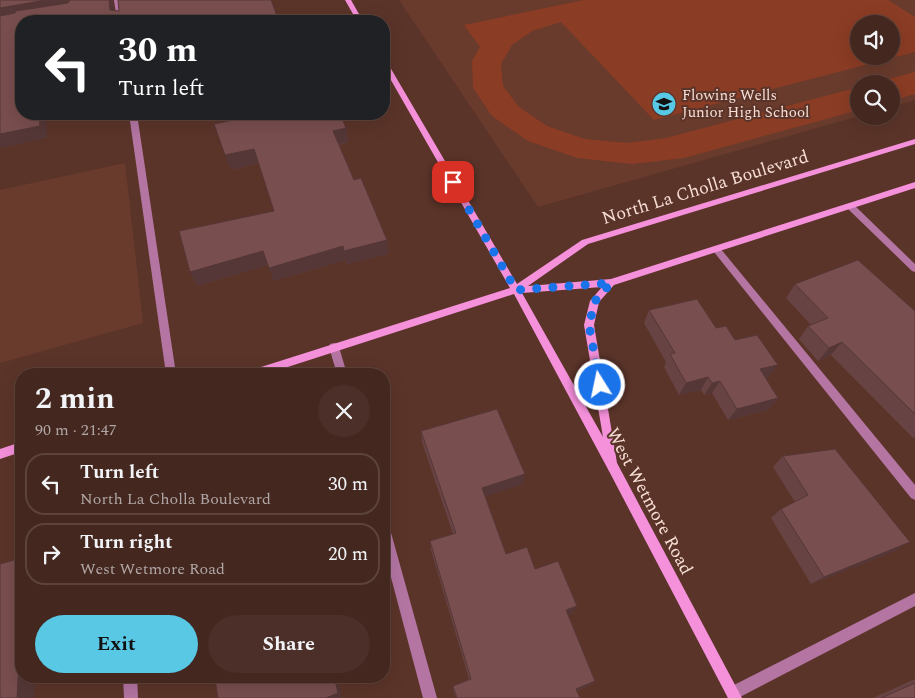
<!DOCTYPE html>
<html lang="en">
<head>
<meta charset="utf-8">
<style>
	body { margin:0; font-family:Spectral,serif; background:#4b2f28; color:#f1f3f6; height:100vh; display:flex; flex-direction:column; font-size:19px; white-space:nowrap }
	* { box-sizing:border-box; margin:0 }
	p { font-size:16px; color:#afa5a4 }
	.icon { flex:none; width:28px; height:28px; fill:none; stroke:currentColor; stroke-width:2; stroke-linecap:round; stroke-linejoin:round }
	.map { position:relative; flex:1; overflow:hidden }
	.side { position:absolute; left:15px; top:368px; width:375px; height:315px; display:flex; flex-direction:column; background:#44271f; border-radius:20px; box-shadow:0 5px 20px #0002,0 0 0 1px #5c443d }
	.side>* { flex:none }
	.guide { position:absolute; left:15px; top:15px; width:375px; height:105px; border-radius:20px; box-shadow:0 5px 20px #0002,0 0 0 1px #5c443d; background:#202124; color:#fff; overflow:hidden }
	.controls { position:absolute; left:850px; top:15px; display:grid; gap:10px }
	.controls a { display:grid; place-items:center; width:50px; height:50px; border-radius:50%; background:#44271f; box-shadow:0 5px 20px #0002,0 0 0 1px #5c443d; font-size:25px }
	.pin { position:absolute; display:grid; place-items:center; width:42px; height:42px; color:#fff; margin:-21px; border-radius:10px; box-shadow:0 2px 8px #0006 }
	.me { position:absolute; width:55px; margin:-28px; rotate:350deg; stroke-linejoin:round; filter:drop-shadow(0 0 4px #0008) }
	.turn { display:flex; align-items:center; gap:18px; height:105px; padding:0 20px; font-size:22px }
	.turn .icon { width:65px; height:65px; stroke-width:2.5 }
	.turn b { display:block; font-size:35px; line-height:42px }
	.round { display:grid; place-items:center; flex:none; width:52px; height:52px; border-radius:26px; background:#4b2f28 }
	.headline { display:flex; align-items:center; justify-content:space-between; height:85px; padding:0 20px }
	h1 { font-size:30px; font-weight:700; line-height:38px }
	.primary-button { display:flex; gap:10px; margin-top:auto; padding:10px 20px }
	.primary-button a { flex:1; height:58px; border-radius:30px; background:#59c8e5; color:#111; font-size:20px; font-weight:700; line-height:58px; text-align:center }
	.primary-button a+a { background:#4b2f28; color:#f1f3f6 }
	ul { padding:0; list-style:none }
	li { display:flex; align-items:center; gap:15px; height:62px; margin:0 10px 8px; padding:0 10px; border:2px solid #5c443d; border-radius:20px }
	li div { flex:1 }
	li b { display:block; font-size:19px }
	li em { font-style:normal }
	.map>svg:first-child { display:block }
	.built { fill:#693b2d; fill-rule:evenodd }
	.green { fill:#8b3c24; fill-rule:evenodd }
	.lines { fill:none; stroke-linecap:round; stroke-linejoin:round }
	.lane { fill:#b475a3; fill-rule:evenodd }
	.street { fill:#b475a3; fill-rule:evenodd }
	.secondary { fill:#f590db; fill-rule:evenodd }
	.wall { fill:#684344 }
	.shaded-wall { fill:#553737 }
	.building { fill:#794e4f; stroke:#553737 }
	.route { stroke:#1a73e8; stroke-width:9; stroke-dasharray:0 16.2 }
	.labels { text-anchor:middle; stroke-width:4; stroke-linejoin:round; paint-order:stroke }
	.far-poi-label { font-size:15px; fill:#f7ded6; stroke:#5b3429; text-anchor:start }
	.street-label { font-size:18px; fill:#f7ded6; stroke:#5b3429 }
</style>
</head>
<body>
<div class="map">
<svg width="915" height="698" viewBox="0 0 915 698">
	<rect width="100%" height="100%" fill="#5b3429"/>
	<!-- built -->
	<path class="built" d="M399 0H915V100L891 107V84H859V116L538 207ZM859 24H891V56H859Z
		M125 163 143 323 0 363V190Z"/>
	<!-- green -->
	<path class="green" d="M584 0H888L915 17V52L654 120 561 22 532 31 512 45 501 64 503 86 519 107 547 126 585 139 627 143 666 138 859 87V110L684 158 632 164 577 158 528 141 492 116 473 88 472 61 480 47 464 25ZM859 24H891V56H859Z
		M915 72V94L891 101V84H870Z"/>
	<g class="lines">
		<!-- lane -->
		<path class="lane" d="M114 0H120L123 21H117Z
			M129 114H137L176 374H166Z
			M717 247 720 248 915 485V500L911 498 714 252 713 250Z
			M334 343 338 344 339 347 347 374H337L329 347 330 344Z
			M384 523 388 525 390 529 437 698H423L384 551Z
			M915 593V606L738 698H728L726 693 728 688Z"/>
		<!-- street -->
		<path class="street" d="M135 0 117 4 114 2 118 0Z
			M850 203 853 204 915 264V272L912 271 847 208 846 206Z
			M123 676H137L138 698H124Z"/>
		<!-- secondary -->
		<path class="secondary" d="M345 0H351L363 21H357Z
			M384 60 387 62 517 284 582 240 915 139V144L588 244 528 286 611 279 915 182V188L614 285 599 302 594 325 617 463 742 698H728L610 473 514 294 266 374H247L248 371 252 370 510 288 384 68ZM602 287 590 301 584 325 603 437 522 293Z
			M21 442V452L0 459V449Z"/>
	</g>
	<!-- wall -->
	<path class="wall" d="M346 128 348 142 339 145 354 180 389 254 347 264 346 260 274 281 268 265 197 286 274 211 259 163 231 170Z
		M795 284 915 311V437L913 438 831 355 818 361 799 339 808 326 811 325 786 298Z
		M649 310 716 328 735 340 768 377 765 378 778 398 768 410 728 420 712 393 704 395 701 390 679 395 664 367 666 362 644 323Z
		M421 431 523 484 485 496 506 554 535 569 577 606 573 613 568 614 595 681 590 685 577 691 580 698H456L453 690V686L469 679 431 550 430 541 453 534 422 442Z
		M783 456 895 551 811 584 771 518 781 509 795 502 773 467Z
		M915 679V698H873Z"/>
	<!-- shaded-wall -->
	<path class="shaded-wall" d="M46 0H67L71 8 0 21V8Z
		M109 0H113L115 21 110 10Z
		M39 114H46L47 138 0 148V134Z
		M346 128 348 142 336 145 333 131Z
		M254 149 259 163 231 170 225 155Z
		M387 240 389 254 347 264 344 251Z
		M343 246 346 260 274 281 269 268Z
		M263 251 268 265 197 286 190 272Z
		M842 342 831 355 818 361 829 348Z
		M778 365 768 377 751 381 760 369Z
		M708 377 701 390 679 395 686 383Z
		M720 381 712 393 704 395 712 383Z
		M778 398 768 410 728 420 737 409Z
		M525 474 523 484 481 498 482 488Z
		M910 542 895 551 811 584 824 577Z
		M577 606 573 613 562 616 566 610Z
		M21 623V676H35L34 698H17Z
		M334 676H337L342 697 340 698H326Z
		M595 681 590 685 571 693 576 689Z"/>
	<!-- building -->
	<path class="building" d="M0 0H46L0 8Z
		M70 0H109L110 10 119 11 118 0H271L279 21H21V114H39L40 126 0 134V16L15 13 16 11 68 3Z
		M263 114H340L346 128 333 131 354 180 361 178 387 240 344 251 343 246 269 268 263 251 190 272 179 231 274 211 254 149 225 155 214 124Z
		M858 260 915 311V414L842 342 829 348 808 326 828 318 795 284Z
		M697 299 716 328 726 326 735 340 757 335 778 365 760 369 778 398 737 409 720 381 712 383 708 377 686 383 670 354 675 353 649 310Z
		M497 409 525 474 482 488 506 554 527 547 535 569 558 561 577 606 566 610 595 681 576 689 580 698H457L453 686 471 679 430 541 456 533 421 431Z
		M835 449 910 542 824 577 781 509 808 495 783 456Z
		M21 558V623L17 698H0V564Z
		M224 676H334L338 693 326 698H218L215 680Z
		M915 683V698H881Z"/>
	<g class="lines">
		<!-- route -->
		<path class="route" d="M453 182 516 290 611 283 595 301 589 325 600 385"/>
	</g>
	<!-- icons -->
	<defs>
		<symbol id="school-disc" viewBox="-11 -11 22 22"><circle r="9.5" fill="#59c8e5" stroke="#5b3429"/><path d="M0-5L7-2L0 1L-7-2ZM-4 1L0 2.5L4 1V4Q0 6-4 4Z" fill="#111"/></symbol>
	</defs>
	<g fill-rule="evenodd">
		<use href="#school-disc" x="650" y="90" width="28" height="28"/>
	</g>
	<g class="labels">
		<!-- far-poi labels -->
		<g class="far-poi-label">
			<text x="682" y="100">Flowing Wells<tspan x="682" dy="17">Junior High School</tspan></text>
		</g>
		<!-- street labels -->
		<g class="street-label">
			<text transform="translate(705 187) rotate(-17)" y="6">North La Cholla Boulevard</text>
			<text transform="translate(650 501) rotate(62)" y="6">West Wetmore Road</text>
		</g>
	</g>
</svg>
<div class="controls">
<a><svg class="icon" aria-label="sound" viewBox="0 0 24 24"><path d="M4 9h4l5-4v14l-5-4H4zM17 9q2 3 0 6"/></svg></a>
<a><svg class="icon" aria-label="search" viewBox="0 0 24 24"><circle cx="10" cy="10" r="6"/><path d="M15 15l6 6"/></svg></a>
</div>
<div class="pin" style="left:453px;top:182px;background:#d93025"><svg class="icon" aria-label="arrive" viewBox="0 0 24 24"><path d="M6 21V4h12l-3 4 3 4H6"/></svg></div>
<svg class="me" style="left:600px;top:385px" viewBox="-20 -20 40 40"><circle r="17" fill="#1a73e8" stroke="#fff" stroke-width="3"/><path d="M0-11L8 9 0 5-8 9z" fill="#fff"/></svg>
<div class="guide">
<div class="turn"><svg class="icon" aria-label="left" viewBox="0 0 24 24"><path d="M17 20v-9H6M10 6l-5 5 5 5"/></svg><div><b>30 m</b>Turn left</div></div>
</div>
<section class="side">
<div class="headline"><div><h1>2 min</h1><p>90 m · 21:47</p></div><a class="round"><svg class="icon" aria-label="close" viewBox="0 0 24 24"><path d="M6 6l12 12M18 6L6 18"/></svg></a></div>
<ul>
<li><svg class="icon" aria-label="left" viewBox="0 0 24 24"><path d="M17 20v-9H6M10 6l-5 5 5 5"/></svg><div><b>Turn left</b><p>North La Cholla Boulevard</p></div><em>30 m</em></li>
<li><svg class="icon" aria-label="right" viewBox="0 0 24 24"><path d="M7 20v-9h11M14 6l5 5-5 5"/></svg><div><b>Turn right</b><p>West Wetmore Road</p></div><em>20 m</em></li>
</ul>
<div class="primary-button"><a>Exit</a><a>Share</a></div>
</section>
</div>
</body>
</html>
